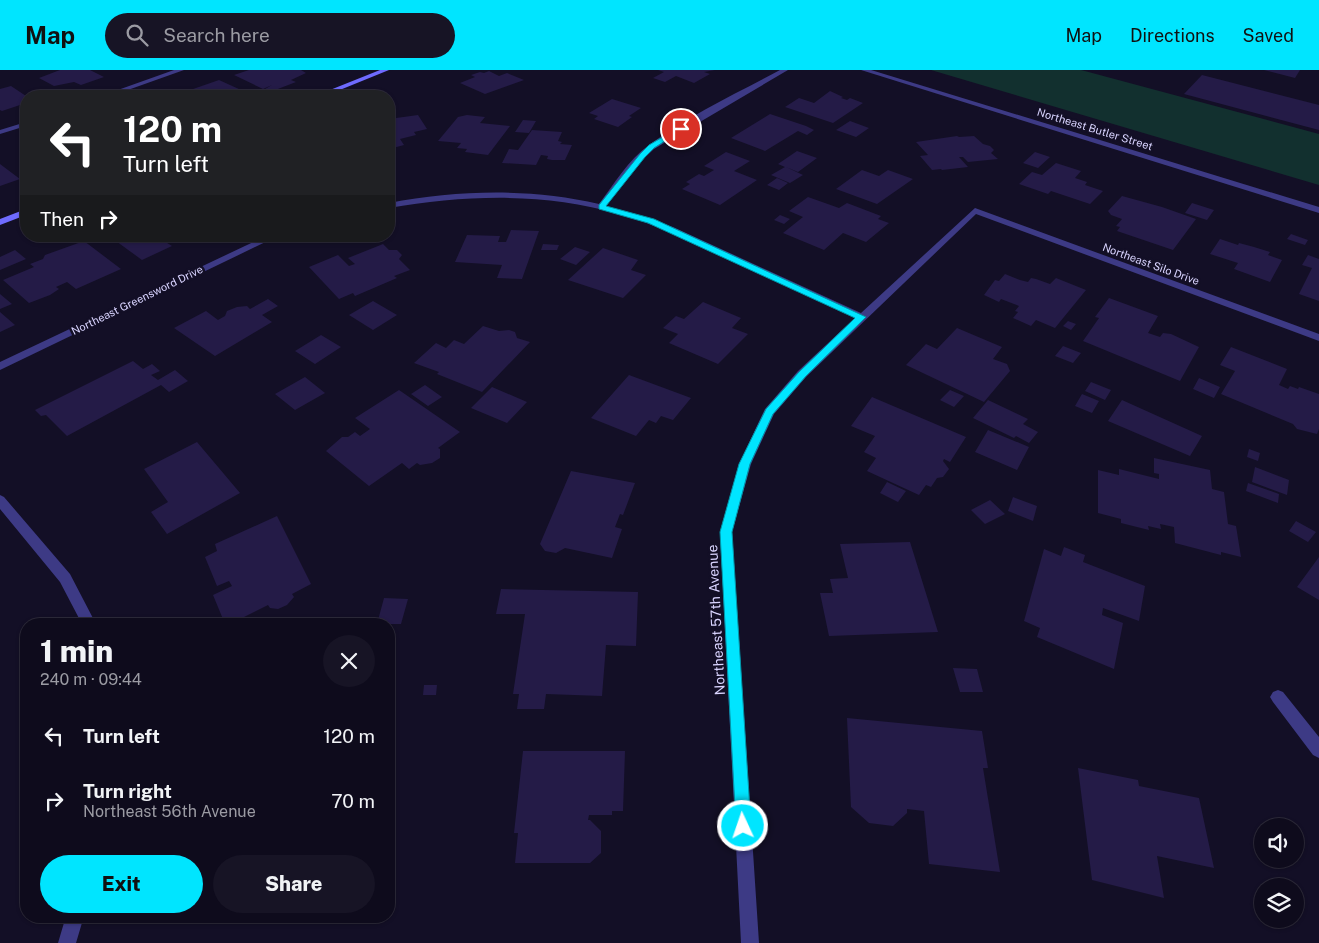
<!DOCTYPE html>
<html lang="en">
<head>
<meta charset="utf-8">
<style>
	body { margin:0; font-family:"Public Sans",sans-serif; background:#171425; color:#f1f3f6; height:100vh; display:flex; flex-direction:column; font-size:19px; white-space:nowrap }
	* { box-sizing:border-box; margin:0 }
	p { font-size:16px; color:#9b9ba3 }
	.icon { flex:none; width:28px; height:28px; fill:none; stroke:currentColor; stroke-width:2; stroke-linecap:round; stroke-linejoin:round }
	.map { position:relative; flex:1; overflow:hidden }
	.panel { position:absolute; left:20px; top:548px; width:375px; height:305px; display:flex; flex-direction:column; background:#0e0b1c; border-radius:20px; box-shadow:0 1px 4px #0004,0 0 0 1px #2e2b3b }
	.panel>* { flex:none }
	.banner { position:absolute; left:20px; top:20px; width:375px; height:152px; border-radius:20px; box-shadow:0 1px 4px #0004,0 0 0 1px #2e2b3b; background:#202124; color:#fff; overflow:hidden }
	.tools { position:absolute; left:1254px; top:748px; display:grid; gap:10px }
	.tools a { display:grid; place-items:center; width:50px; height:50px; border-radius:50%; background:#0e0b1c; box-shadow:0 1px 4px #0004,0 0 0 1px #2e2b3b; font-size:25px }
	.pin { position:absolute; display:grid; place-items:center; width:42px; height:42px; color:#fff; margin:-21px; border:2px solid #fff; border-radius:50%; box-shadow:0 1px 5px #0007 }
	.me { position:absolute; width:55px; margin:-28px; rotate:357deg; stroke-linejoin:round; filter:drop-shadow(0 0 4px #0008) }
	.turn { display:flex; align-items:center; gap:18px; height:105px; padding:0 20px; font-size:22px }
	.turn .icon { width:65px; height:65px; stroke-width:2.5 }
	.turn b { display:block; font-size:35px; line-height:42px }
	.then { display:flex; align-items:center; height:48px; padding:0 20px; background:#0003; gap:10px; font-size:19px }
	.round { display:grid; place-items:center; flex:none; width:52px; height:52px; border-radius:26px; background:#171425 }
	.summary { display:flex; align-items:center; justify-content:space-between; height:85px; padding:0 20px }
	h1 { font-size:30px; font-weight:800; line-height:38px }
	.action { display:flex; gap:10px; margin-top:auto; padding:10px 20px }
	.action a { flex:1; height:58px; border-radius:30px; background:#00e5ff; color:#111; font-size:20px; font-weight:800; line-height:58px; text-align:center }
	.action a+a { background:#171425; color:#f1f3f6 }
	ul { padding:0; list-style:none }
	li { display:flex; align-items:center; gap:15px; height:65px; padding:0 20px }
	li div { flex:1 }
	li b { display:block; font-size:19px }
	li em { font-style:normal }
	header { display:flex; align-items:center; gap:30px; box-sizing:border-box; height:70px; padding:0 25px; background:#00e5ff; color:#111 }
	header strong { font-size:24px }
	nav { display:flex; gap:28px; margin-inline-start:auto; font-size:18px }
	.search { width:350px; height:45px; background:#171425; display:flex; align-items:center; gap:12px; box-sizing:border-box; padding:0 18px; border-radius:28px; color:#9b9ba3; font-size:19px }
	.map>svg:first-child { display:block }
	.green { fill:#12302f }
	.building { fill:#241b47 }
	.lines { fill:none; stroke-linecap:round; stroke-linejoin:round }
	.path { stroke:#2fb8b0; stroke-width:2; stroke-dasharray:1 2.5; stroke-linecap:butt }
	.minor { fill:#3d3a85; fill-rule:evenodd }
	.tertiary { fill:#3d3a85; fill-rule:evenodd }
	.secondary { fill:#6f6bff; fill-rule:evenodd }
	.route { fill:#00e5ff; stroke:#0095a6 }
	.labels { text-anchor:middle; stroke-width:5; stroke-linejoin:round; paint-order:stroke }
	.far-street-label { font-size:11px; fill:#d9d4ff; stroke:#130f26 }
	.street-label { font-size:14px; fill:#d9d4ff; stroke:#130f26 }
</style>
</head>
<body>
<header>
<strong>Map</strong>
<div class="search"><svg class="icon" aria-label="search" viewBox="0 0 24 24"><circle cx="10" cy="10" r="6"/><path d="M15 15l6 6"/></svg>Search here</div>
<nav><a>Map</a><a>Directions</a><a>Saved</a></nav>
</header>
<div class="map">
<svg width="1319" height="873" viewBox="0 0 1319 873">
	<rect width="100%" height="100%" fill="#130f26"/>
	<!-- green -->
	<path class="green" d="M931 0H1081L1319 64V115Z"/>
	<!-- building -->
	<path class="building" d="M60 0H90L104 7 81 15 74 12 54 16 39 8Z
		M249 0H301L306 3 291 10 296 12 270 22 265 19 272 15 263 19 234 5Z
		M658 0H715L704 2 710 4 694 13 676 6 665 12 653 8 664 2Z
		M1264 0H1300L1295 8Z
		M489 1 499 6 507 3 524 10 485 24 460 13 475 7 471 5 480 2 484 3Z
		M1202 5 1319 35V60L1184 24Z
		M219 10 241 20 223 26H173Z
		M11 16 26 26V33L2 41 0 40V19Z
		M830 21 843 27 841 28 847 30 850 28 863 33 833 53 785 37 799 28 814 33Z
		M612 29 641 38 629 46 632 47 618 57 594 49 598 46 589 43Z
		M770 44 806 56 814 60 807 65 798 61 765 81 731 68Z
		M418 45 427 59 414 62 416 65 400 69 404 75 389 79V49Z
		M467 45 485 47 480 53 510 56 488 85 465 82 467 79 457 78 461 73 438 71 458 47Z
		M523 50 536 51 529 63 515 62Z
		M850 51 869 58 856 67 836 60Z
		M532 60 562 62 558 71 562 72 560 74 572 75 565 90H552L547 89 548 86 541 85 536 95 502 93 509 79 518 80Z
		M957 66 959 67 974 66 983 74 990 76 994 80 991 83 998 89 968 92 963 87H959L968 97 942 100 941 99 932 100 920 86 928 85 916 72Z
		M797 81 817 88 798 102 786 97 803 105 790 113 771 105 785 97 778 94Z
		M726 82 750 91 734 101 757 110 720 135 682 119 690 114 686 112 699 104 704 106 714 100 704 96Z
		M1035 82 1050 87 1038 98 1023 93Z
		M1056 93 1081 101 1075 108 1087 112 1085 115 1103 121 1090 134 1051 121 1048 124 1019 114 1032 102 1042 105Z
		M0 94 20 109 0 116Z
		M862 100 879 106 888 100 913 109 877 134 836 119Z
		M777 108 788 113 779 120 767 115Z
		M1122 126 1162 137 1196 149 1173 180 1117 161 1120 157 1116 156 1122 149 1111 145 1108 141Z
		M808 127 839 138 847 133 881 146 878 149 889 153 866 172 843 163 824 180 783 163 803 147 789 141Z
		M1192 133 1214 140 1207 150 1185 143Z
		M780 145 790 149 784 154 774 150Z
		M511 160 539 161 522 209 497 208 502 195 455 192 467 165 500 166 498 172H506Z
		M1291 164 1308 170 1305 175 1287 169Z
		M109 166H175L164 171 172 176 142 190Z
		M1220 169 1238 175 1239 173 1254 177 1270 182 1268 185 1282 190 1270 212 1234 199 1238 193 1210 184Z
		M84 171 121 199 76 219 67 212 56 217 59 219 50 225 29 233 3 210 34 197 30 194 43 189 45 185Z
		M383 174 389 180H397L402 185 399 189 410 200 394 206 397 208 355 226 353 223 339 229 309 197 338 185 349 196 355 194 348 188Z
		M543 174 559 175 557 180H541Z
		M575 177 590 182 576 195 560 189Z
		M603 178 638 190 631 200 646 205 623 228 568 210Z
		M15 180 26 189 0 200V187Z
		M1308 185 1319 189V231L1299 224 1312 198 1302 195Z
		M1005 204 1020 210 1028 212 1031 208 1036 209 1050 214 1056 208 1086 220 1055 258 1036 250 1031 256 1013 248 1018 242 1015 241 1019 236 1001 229 999 232 984 225 995 210 999 211Z
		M0 224 12 234 0 239Z
		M1109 228 1158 246 1148 263 1160 267 1163 263 1171 264 1199 277 1180 311 1083 271 1099 248 1095 247Z
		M268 229 278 236 262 245 272 252 215 286 174 258 206 241 218 250 225 246 227 241 237 237 247 236 250 239Z
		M373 231 397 245 373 260 349 245Z
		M703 232 741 248 732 258 748 264 718 294 669 273 678 264 663 258 676 246 684 249Z
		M0 242 15 255 0 262Z
		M1068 251 1076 254 1071 260 1063 256Z
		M483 256 499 261 509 260 515 262 517 268 530 272 482 322 437 304 439 302 414 293 436 273 446 278 454 270 464 274Z
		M957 258 1002 277 993 289 1007 294 1010 301 984 332 906 295 926 274 937 279Z
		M321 265 341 277 315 294 295 281Z
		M1063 276 1081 283 1073 293 1055 286Z
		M1231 277 1287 299 1279 315 1288 319 1290 316 1298 319 1299 317 1319 324V359L1317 364 1297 359 1293 354 1221 324 1235 301 1220 295Z
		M133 291 143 299 152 294 160 301 151 305 158 310 175 300 188 311 169 322 161 315 67 366 46 345 41 346 35 340Z
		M629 305 691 328 673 350 661 346 656 353 649 350 636 366 591 348Z
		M305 307 325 323 295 340 275 324Z
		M1199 308 1220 317 1214 328 1193 319Z
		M1091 312 1111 320 1105 330 1085 321Z
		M425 315 442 327 428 336 411 324Z
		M492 317 527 332 507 353 471 338Z
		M399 320 460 362 438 378 440 379V388L432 393 420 395 417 393 409 399 402 393 369 416 326 381 342 367H348L355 362 360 366 370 359 355 348Z
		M950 320 964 326 954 337 940 330Z
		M1082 324 1099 331 1092 343 1075 336Z
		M872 327 966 367 950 392 944 389 943 391 949 399 943 407 937 408 931 417 926 415 919 425 867 401 876 388 864 382 875 366 851 356Z
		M988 330 1028 349 1023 354 1038 362 1029 373 1016 366 1014 368 973 348Z
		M1122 330 1202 366 1190 386 1108 351Z
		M988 360 1029 377 1017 400 975 382Z
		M197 372 240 423 167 464 151 442 168 432 144 399Z
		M1249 379 1260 383 1258 391 1247 387Z
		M1154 388 1210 400 1212 419 1224 422 1228 454 1236 456 1241 487 1221 482V485L1175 473 1174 457 1160 454 1161 459 1148 456 1149 460 1121 453V449L1098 443V400L1119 405V399L1159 409V404L1154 403Z
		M1255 397 1289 410 1287 425 1252 412Z
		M571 401 635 413 623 445 620 444 615 457 622 459 612 488 565 478 556 483 545 481 540 474Z
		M887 412 906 421 898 432 880 423Z
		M1248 413 1279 424 1278 433 1246 421Z
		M1013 427 1037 436 1033 451 1008 441Z
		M990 430 1005 444 985 454 971 440Z
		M277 446 311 514 292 524 294 527 287 535 278 539 270 538 268 535 230 554H225L213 525 232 516 229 511 217 516 205 487 217 481 215 474Z
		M1296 451 1316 462 1308 472 1289 461Z
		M910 472 938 562 829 566 820 523H833L830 509 848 508 840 474Z
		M1064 477 1085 485 1083 492 1145 516 1139 551 1103 538 1102 545 1123 553 1114 599 1037 567 1040 558 1024 551 1044 479 1061 486Z
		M1319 487V530L1297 517Z
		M501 519 638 522 636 576 606 575 602 626 546 624 544 639H517L519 624H513L525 544H496Z
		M384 528 408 529 401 554H377Z
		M953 598 977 599 983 622H960Z
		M424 615H437L436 625H423Z
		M847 648 982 661 988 698H983L1000 802 929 794 924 741 907 739V743L893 756 869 753 851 737Z
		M523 681H625L623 741H612V745H589L588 750H590L601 761V783L590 793H515L518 763H514Z
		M1078 698 1138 710 1139 716 1199 728 1214 798 1157 786 1164 828 1092 810Z"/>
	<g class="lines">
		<!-- path -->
		<path class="path" d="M282 26 298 20"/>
		<!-- minor -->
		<path class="minor" d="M174 0H184L111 26H101Z
			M780 0H788L654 79 637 95 606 136 673 157 861 243 975 138 1319 264V271L976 144 806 307 774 344 751 394 732 462 759 873H741L720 462 739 394 765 339 798 301 855 248C809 227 763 205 717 184 685 169 654 154 619 144 544 122 465 125 389 138V133C458 120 530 118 599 134 614 114 628 90 649 75 688 46 737 23 780 0Z
			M26 52V56L0 64V60Z
			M266 166H278L0 300V292Z
			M0 425 4 427 70 504 96 554H82L60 512 0 439Z
			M1278 620 1283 622 1319 667V688L1313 685 1273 632 1270 627 1273 622Z
			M66 846H84L76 873H58Z"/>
		<!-- tertiary -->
		<path class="tertiary" d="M861 0H871L1319 137V143Z"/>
		<!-- secondary -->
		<path class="secondary" d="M380 0H389L325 26H315Z
			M26 139V145L0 155V149Z"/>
	</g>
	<!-- route -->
	<path class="route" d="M678 58 684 59 654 78 645 87 606 136 654 149 866 247 806 306 773 344 750 394 732 462 751 756 749 761 743 763 738 761 736 756 720 462 739 394 766 339 799 302 855 248 648 153 599 139V135L640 84 649 75Z"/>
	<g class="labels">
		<!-- far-street labels -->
		<g class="far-street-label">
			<text transform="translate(1095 59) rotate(17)" y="4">Northeast Butler Street</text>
			<text transform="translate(1151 194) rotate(20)" y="4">Northeast Silo Drive</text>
			<text transform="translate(137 230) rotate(-26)" y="4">Northeast Greensword Drive</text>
		</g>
		<!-- street labels -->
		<g class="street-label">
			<text transform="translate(716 550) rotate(-93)" y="5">Northeast 57th Avenue</text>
		</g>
	</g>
</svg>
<div class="tools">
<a><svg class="icon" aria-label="sound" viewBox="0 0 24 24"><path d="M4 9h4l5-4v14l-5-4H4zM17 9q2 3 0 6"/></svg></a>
<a><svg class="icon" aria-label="layers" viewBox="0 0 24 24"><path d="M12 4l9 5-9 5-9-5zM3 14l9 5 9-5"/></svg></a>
</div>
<div class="pin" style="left:681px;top:59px;background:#d93025"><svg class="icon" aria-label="arrive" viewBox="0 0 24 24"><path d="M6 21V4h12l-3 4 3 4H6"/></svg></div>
<svg class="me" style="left:743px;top:756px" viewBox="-20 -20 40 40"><circle r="17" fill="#00e5ff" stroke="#fff" stroke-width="3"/><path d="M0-11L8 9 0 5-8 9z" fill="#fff"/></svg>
<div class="banner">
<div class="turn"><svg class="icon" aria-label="left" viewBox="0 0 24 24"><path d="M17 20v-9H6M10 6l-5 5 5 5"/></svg><div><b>120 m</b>Turn left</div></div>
<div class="then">Then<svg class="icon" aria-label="right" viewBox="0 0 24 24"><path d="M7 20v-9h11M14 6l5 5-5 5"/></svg></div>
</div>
<section class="panel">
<div class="summary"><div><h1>1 min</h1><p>240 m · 09:44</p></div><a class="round"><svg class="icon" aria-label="close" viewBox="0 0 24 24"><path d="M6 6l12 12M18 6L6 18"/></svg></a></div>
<ul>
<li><svg class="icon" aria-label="left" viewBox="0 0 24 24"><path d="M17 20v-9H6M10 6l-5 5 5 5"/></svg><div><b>Turn left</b></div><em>120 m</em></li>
<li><svg class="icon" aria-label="right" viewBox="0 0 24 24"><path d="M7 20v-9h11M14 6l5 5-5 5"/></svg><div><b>Turn right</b><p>Northeast 56th Avenue</p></div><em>70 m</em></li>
</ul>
<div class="action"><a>Exit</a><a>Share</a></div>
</section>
</div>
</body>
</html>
